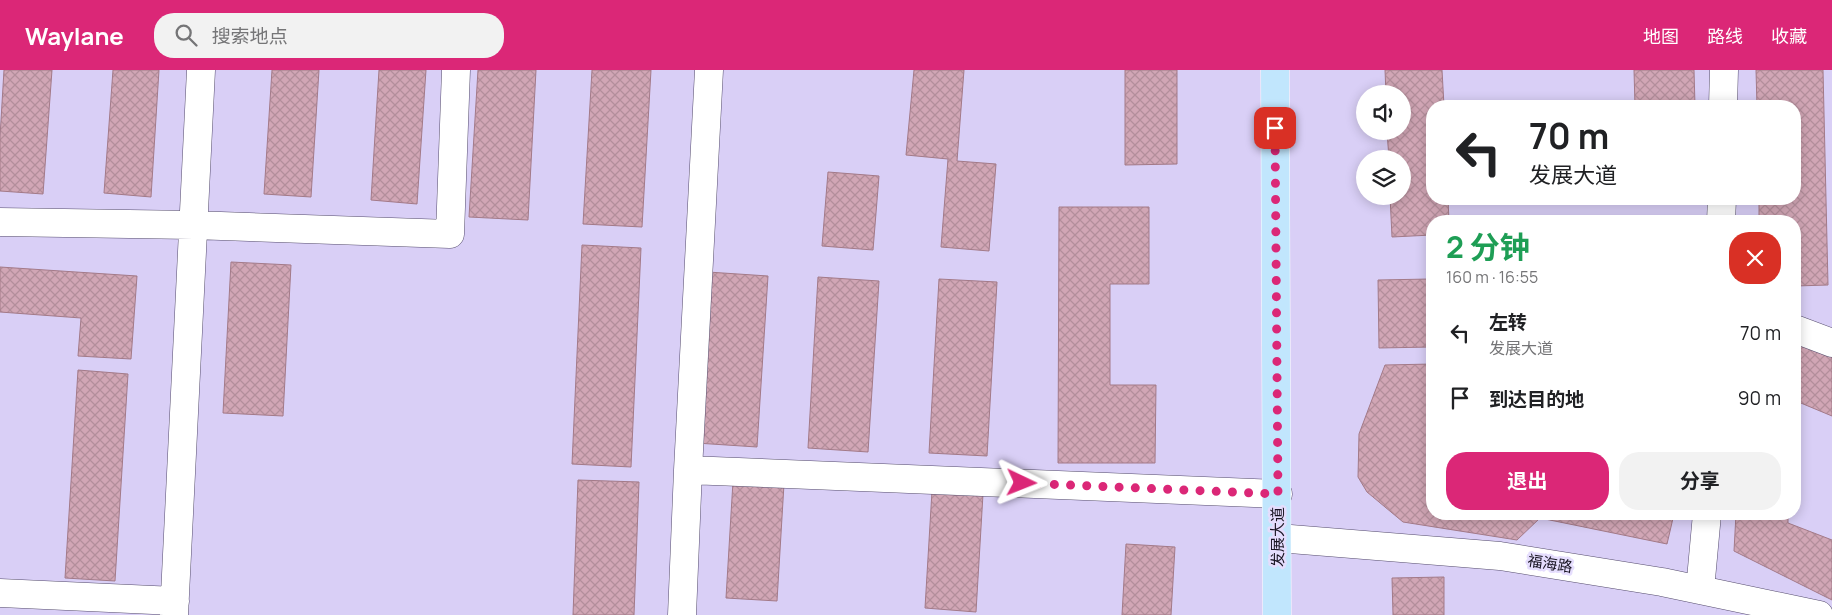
<!DOCTYPE html>
<html lang="zh">
<head>
<meta charset="utf-8">
<style>
	body { margin:0; font-family:Manrope,"Noto Sans SC",sans-serif; background:#f2f2f2; color:#202124; height:100vh; display:flex; flex-direction:column; font-size:19px; white-space:nowrap }
	* { box-sizing:border-box; margin:0 }
	p { font-size:16px; color:#757577 }
	.icon { flex:none; width:28px; height:28px; fill:none; stroke:currentColor; stroke-width:2; stroke-linecap:round; stroke-linejoin:round }
	.map { position:relative; flex:1; overflow:hidden }
	.side { position:absolute; left:1426px; top:145px; width:375px; height:305px; display:flex; flex-direction:column; background:#fff; border-radius:20px; box-shadow:0 2px 12px #0003 }
	.side>* { flex:none }
	.top-card { position:absolute; left:1426px; top:30px; width:375px; height:105px; border-radius:20px; box-shadow:0 2px 12px #0003; background:#fff; color:#202124; overflow:hidden }
	.tools { position:absolute; left:1356px; top:15px; display:grid; gap:10px }
	.tools a { display:grid; place-items:center; width:55px; height:55px; border-radius:50%; background:#fff; box-shadow:0 2px 12px #0003; font-size:25px }
	.pin { position:absolute; display:grid; place-items:center; width:42px; height:42px; color:#fff; margin:-21px; border-radius:10px; box-shadow:0 2px 8px #0006 }
	.me { position:absolute; width:55px; margin:-28px; rotate:92deg; stroke-linejoin:round; filter:drop-shadow(0 0 4px #0008) }
	.turn { display:flex; align-items:center; gap:18px; height:105px; padding:0 20px; font-size:22px }
	.turn .icon { width:65px; height:65px; stroke-width:2.5 }
	.turn b { display:block; font-size:35px; line-height:42px }
	.round { display:grid; place-items:center; flex:none; width:52px; height:52px; border-radius:20px; background:#f2f2f2 }
	.head { display:flex; align-items:center; justify-content:space-between; height:85px; padding:0 20px }
	h1 { font-size:30px; font-weight:700; line-height:38px; color:#1e9e55 }
	.cta { display:flex; gap:10px; margin-top:auto; padding:10px 20px }
	.cta a { flex:1; height:58px; border-radius:20px; background:#db2777; color:#fff; font-size:20px; font-weight:700; line-height:58px; text-align:center }
	.cta a+a { background:#f2f2f2; color:#202124 }
	ul { padding:0; list-style:none }
	li { display:flex; align-items:center; gap:15px; height:65px; padding:0 20px }
	li div { flex:1 }
	li b { display:block; font-size:19px }
	li em { font-style:normal }
	header { display:flex; align-items:center; gap:30px; box-sizing:border-box; height:70px; padding:0 25px; background:#db2777; color:#fff }
	header strong { font-size:24px }
	nav { display:flex; gap:28px; margin-inline-start:auto; font-size:18px }
	.search { width:350px; height:45px; background:#f2f2f2; display:flex; align-items:center; gap:12px; box-sizing:border-box; padding:0 18px; border-radius:20px; color:#757577; font-size:19px }
	.map>svg:first-child { display:block }
	.building { fill:url(#building-cross-hatch); stroke:#a37a88 }
	.lines { fill:none; stroke-linecap:round; stroke-linejoin:round }
	.minor-casing { stroke:#554c6d; stroke-width:29 }
	.major-casing { stroke:#fff; stroke-width:29 }
	.minor { stroke:#fff; stroke-width:28 }
	.major { stroke:#c1e6fd; stroke-width:28 }
	.route { stroke:#db2777; stroke-width:9; stroke-dasharray:0 16.2 }
	.labels { text-anchor:middle; stroke-width:5; stroke-linejoin:round; paint-order:stroke }
	.street-label { font-size:15px; fill:#181422; stroke:#e5ddfd }
</style>
</head>
<body>
<header>
<strong>Waylane</strong>
<div class="search"><svg class="icon" aria-label="search" viewBox="0 0 24 24"><circle cx="10" cy="10" r="6"/><path d="M15 15l6 6"/></svg>搜索地点</div>
<nav><a>地图</a><a>路线</a><a>收藏</a></nav>
</header>
<div class="map">
<svg width="1832" height="545" viewBox="0 0 1832 545">
	<defs>
		<pattern id="building-cross-hatch" width="8" height="8" patternUnits="userSpaceOnUse" patternTransform="scale(1.25)"><rect width="8" height="8" fill="#d1a6b5"/><path d="M0 0l8 8M0 8l8-8" fill="none" stroke="#b38e9b"/></pattern>
	</defs>
	<rect width="100%" height="100%" fill="#d9cff6"/>
	<!-- building -->
	<path class="building" d="M4 0H52L43 124 0 121V67Z
		M113 0H159L151 127 104 123Z
		M272 0H319L311 127 264 124Z
		M379 0H426L417 134 371 130Z
		M478 0H536L528 150 469 147Z
		M592 0H651L642 157 583 154Z
		M914 0H964L957 91 996 94 989 181 941 177 948 89 906 85Z
		M1125 0H1177V94L1125 95Z
		M1385 0H1442L1444 36H1432V129H1448L1449 151H1432V165L1392 167 1390 126H1402V89H1389L1387 61H1402V24H1386Z
		M1634 0H1694L1695 36H1635Z
		M1756 0H1823L1828 215 1795 216V151H1759V129H1795V36H1757Z
		M828 102 879 106 873 180 822 176Z
		M1638 129H1690L1639 131Z
		M1059 137H1149V214H1110V315H1156L1155 393H1058Z
		M582 175 641 178 631 397 572 394Z
		M231 192 291 195 283 346 223 343Z
		M0 197 137 206 131 289 78 286 81 248 0 242Z
		M708 202 768 206 757 377 696 373Z
		M818 207 879 211 868 382 808 378Z
		M939 209 997 212 987 386 929 383Z
		M1430 209 1431 277 1379 278 1378 210Z
		M1795 273 1832 287V346L1796 331 1795 340Z
		M1432 294V444H1674L1667 474 1540 448 1517 470 1403 452 1367 422 1358 407 1359 364 1385 295Z
		M78 300 128 304 115 511 65 508Z
		M578 410 639 412 634 545H573Z
		M733 411 784 414 777 531 726 528Z
		M932 421 983 424 976 542 925 538Z
		M1736 444H1788V453L1832 470V530L1734 481Z
		M1126 474 1175 477 1171 545H1122Z
		M1444 507V545H1393L1392 508Z"/>
	<g class="lines">
		<defs>
			<path id="minor" d="M1723 36 1724 0
				M1721 151 1722 129
				M0 152 193 155 450 164 456 0
				M1795 259 1832 273
				M688 400 1278 424
				M1278 468 1500 486 1662 512 1819 545
				M1700 520 1707 444
				M0 523 175 531
				M174 545 201 0
				M682 545 688 400 709 0"/>
			<path id="major" d="M1275 0 1277 545"/>
		</defs>
		<!-- minor casing -->
		<use href="#minor" class="minor-casing"/>
		<!-- major casing -->
		<use href="#major" class="major-casing"/>
		<!-- minor -->
		<use href="#minor" class="minor"/>
		<!-- major -->
		<use href="#major" class="major"/>
	</g>
	<g class="lines">
		<!-- route -->
		<path class="route" d="M1022 413 1278 424 1275 58"/>
	</g>
	<g class="labels">
		<!-- street labels -->
		<g class="street-label">
			<text transform="translate(1278 467) rotate(-90)" y="5">发展大道</text>
			<text transform="translate(1550 494) rotate(9)" y="5">福海路</text>
		</g>
	</g>
</svg>
<div class="tools">
<a><svg class="icon" aria-label="sound" viewBox="0 0 24 24"><path d="M4 9h4l5-4v14l-5-4H4zM17 9q2 3 0 6"/></svg></a>
<a><svg class="icon" aria-label="layers" viewBox="0 0 24 24"><path d="M12 4l9 5-9 5-9-5zM3 14l9 5 9-5"/></svg></a>
</div>
<div class="pin" style="left:1275px;top:58px;background:#d93025"><svg class="icon" aria-label="arrive" viewBox="0 0 24 24"><path d="M6 21V4h12l-3 4 3 4H6"/></svg></div>
<svg class="me" style="left:1022px;top:413px" viewBox="-20 -20 40 40"><path d="M0-17L14 15 0 8-14 15z" fill="#db2777" stroke="#fff" stroke-width="4"/></svg>
<div class="top-card">
<div class="turn"><svg class="icon" aria-label="left" viewBox="0 0 24 24"><path d="M17 20v-9H6M10 6l-5 5 5 5"/></svg><div><b>70 m</b>发展大道</div></div>
</div>
<section class="side">
<div class="head"><div><h1>2 分钟</h1><p>160 m · 16:55</p></div><a class="round" style="background:#d93025;color:#fff"><svg class="icon" aria-label="close" viewBox="0 0 24 24"><path d="M6 6l12 12M18 6L6 18"/></svg></a></div>
<ul>
<li><svg class="icon" aria-label="left" viewBox="0 0 24 24"><path d="M17 20v-9H6M10 6l-5 5 5 5"/></svg><div><b>左转</b><p>发展大道</p></div><em>70 m</em></li>
<li><svg class="icon" aria-label="arrive" viewBox="0 0 24 24"><path d="M6 21V4h12l-3 4 3 4H6"/></svg><div><b>到达目的地</b></div><em>90 m</em></li>
</ul>
<div class="cta"><a>退出</a><a>分享</a></div>
</section>
</div>
</body>
</html>
